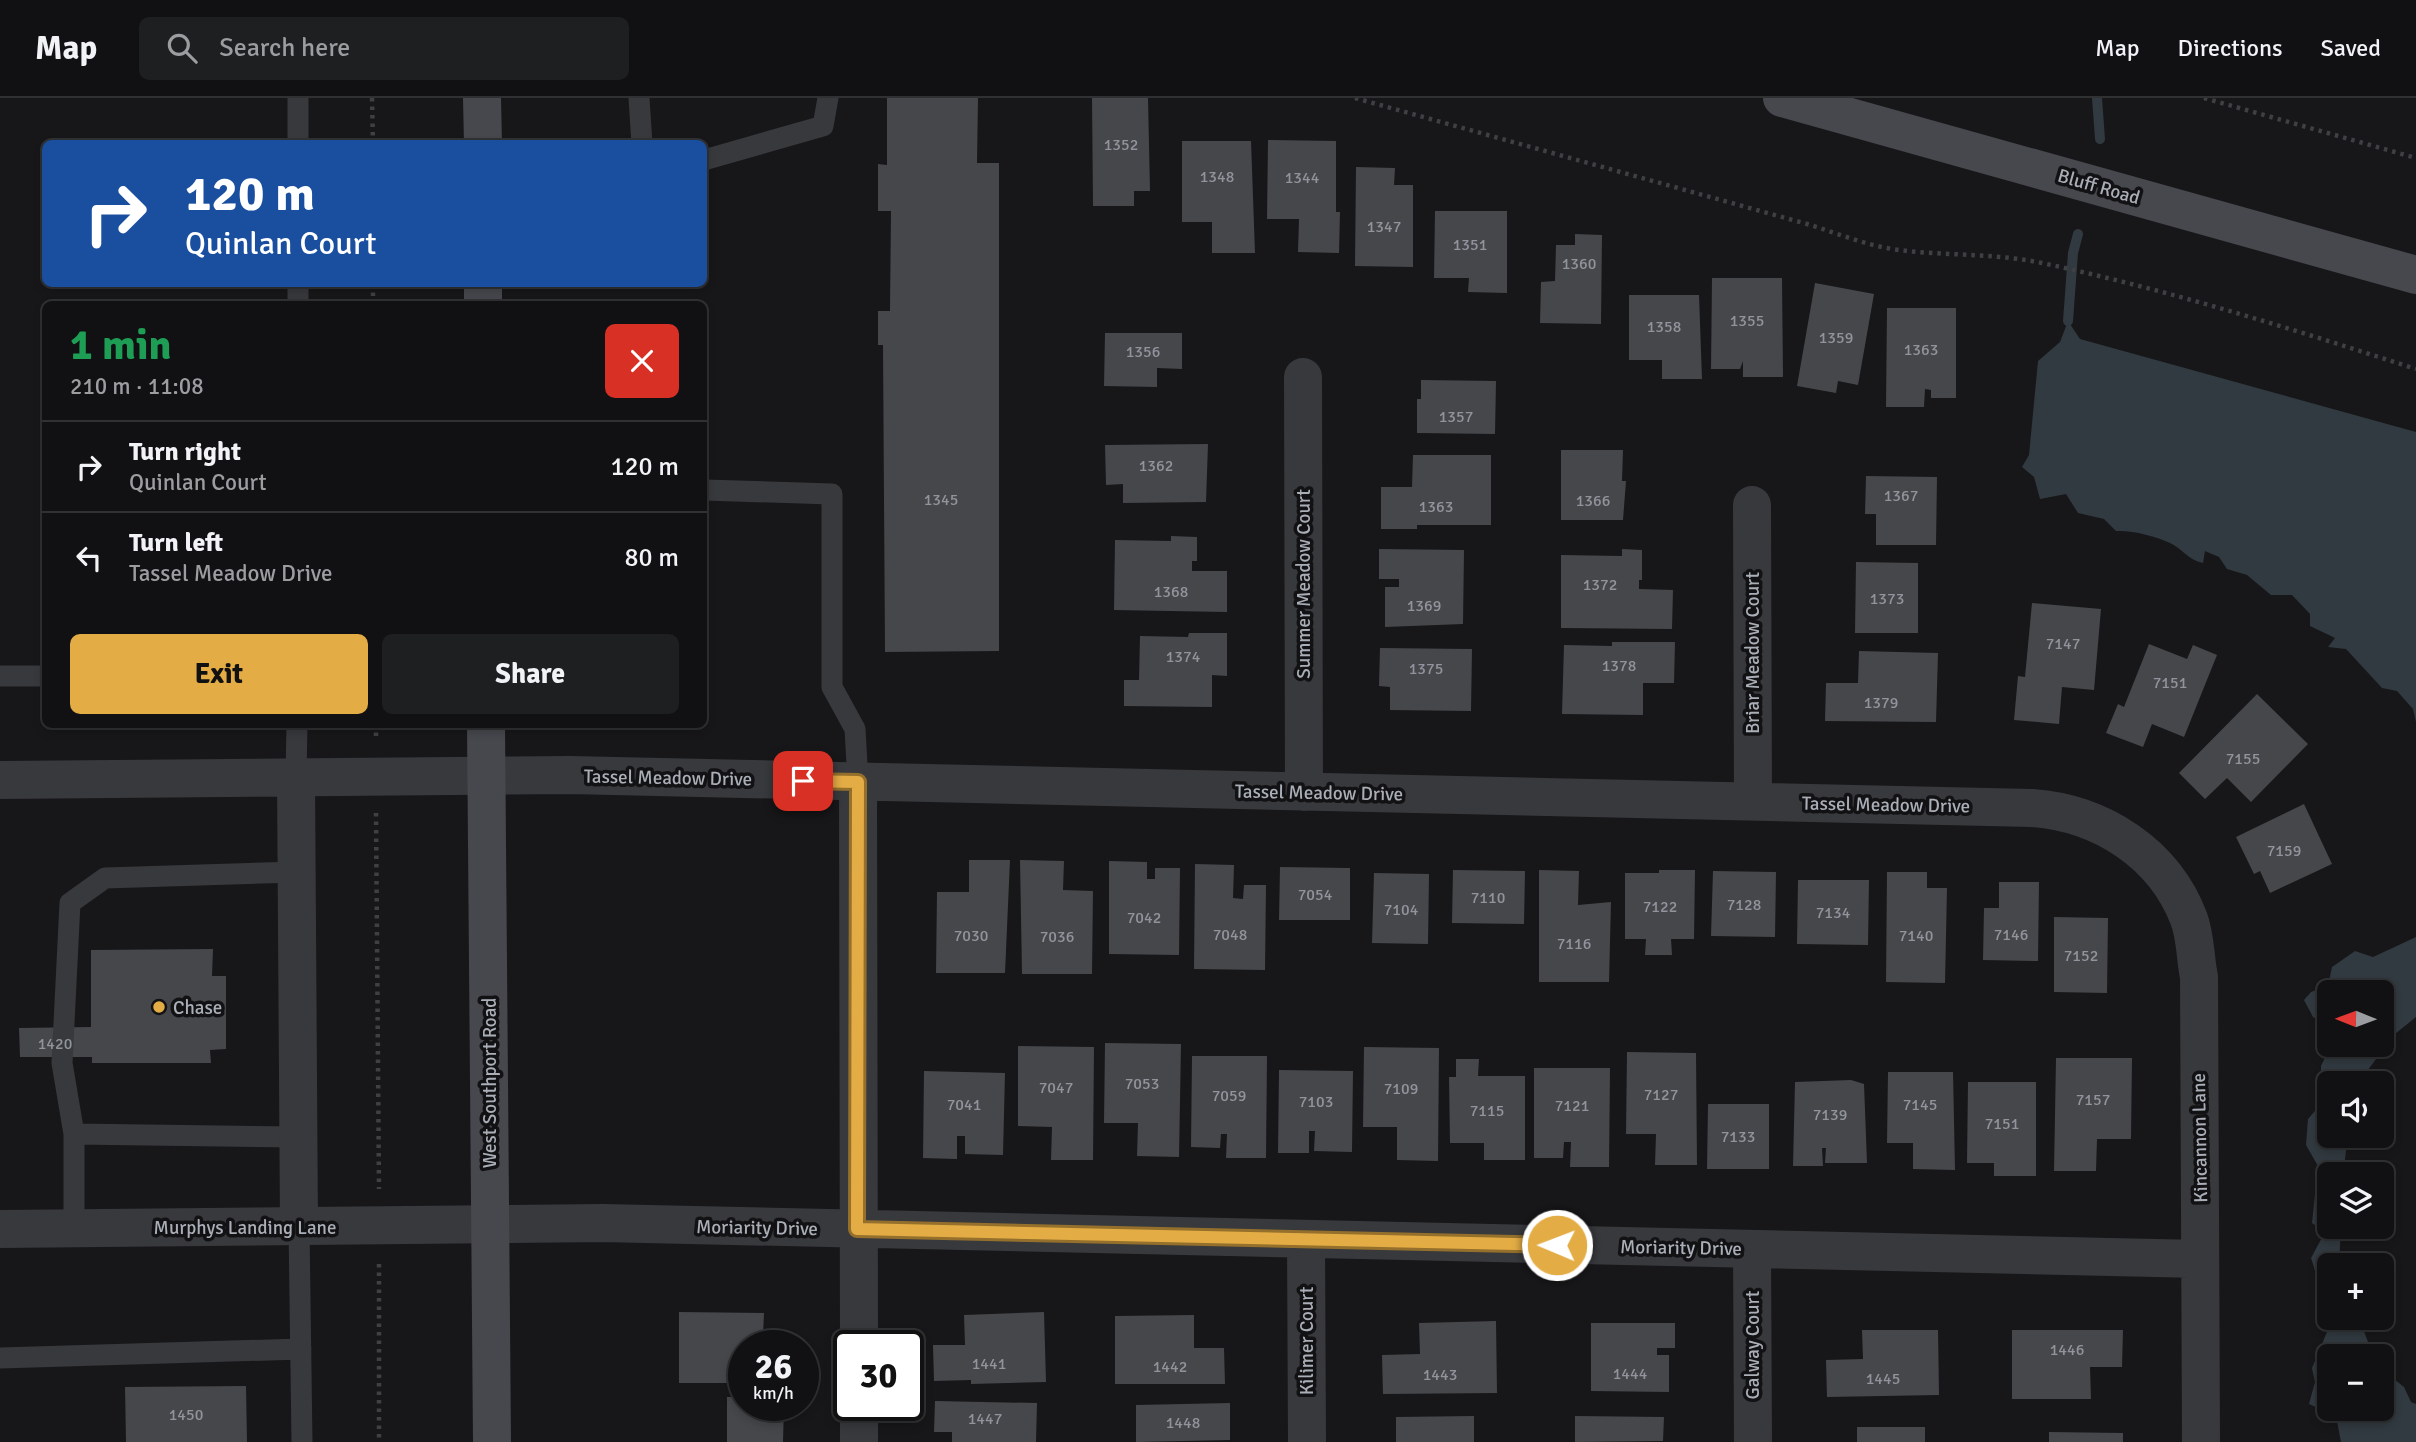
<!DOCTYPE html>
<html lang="en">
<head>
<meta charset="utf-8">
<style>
	body { margin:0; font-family:Signika,sans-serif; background:#1e1f21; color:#f1f3f6; height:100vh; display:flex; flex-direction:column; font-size:26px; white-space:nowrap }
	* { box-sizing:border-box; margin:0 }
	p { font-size:23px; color:#9c9da0 }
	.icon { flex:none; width:38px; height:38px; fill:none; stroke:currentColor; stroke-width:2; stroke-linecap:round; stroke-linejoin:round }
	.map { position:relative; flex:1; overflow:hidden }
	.details { position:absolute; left:42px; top:203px; width:665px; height:427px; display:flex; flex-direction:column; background:#111113; border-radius:10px; box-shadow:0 4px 10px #0003,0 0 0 2px #303133 }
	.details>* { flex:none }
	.guide { position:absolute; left:42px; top:42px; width:665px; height:147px; border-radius:10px; box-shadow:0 4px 10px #0003,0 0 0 2px #303133; background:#1a4fa0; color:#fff; overflow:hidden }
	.needle { width:46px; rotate:271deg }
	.buttons { position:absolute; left:2317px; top:882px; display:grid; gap:14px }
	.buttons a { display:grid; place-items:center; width:77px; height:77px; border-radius:10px; background:#111113; box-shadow:0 4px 10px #0003,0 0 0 2px #303133; font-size:35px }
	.speed { position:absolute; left:728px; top:1232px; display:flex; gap:14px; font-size:35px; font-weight:700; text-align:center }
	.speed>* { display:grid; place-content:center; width:91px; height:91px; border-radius:50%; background:#111113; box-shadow:0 4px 10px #0003,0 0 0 2px #303133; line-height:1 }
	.speed small { font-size:18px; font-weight:400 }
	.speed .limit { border:4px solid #111; border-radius:10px; background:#fff; color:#111 }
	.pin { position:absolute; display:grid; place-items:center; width:60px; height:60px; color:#fff; margin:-30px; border-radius:14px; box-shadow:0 4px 10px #0006 }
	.me { position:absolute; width:77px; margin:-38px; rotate:271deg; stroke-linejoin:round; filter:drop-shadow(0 0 5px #0008) }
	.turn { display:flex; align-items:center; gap:24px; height:147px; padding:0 28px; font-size:32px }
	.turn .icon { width:91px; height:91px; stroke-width:2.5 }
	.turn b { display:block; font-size:49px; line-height:60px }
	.round { display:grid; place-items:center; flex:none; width:74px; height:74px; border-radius:10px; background:#1e1f21 }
	.headline { display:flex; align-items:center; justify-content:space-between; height:119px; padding:0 28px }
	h1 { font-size:42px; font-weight:800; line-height:52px; color:#1e9e55 }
	.primary-button { display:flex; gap:14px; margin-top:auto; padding:14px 28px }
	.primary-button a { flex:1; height:80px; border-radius:10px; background:#e3ac44; color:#111; font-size:28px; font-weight:800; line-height:80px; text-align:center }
	.primary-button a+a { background:#1e1f21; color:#f1f3f6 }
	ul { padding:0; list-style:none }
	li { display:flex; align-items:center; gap:21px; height:91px; padding:0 28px; border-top:2px solid #303133 }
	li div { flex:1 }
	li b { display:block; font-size:26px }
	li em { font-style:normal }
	header { display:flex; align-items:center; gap:42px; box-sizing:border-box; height:98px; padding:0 35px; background:#111113; border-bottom:2px solid #303133 }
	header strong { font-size:33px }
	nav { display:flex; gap:38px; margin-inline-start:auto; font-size:24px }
	.search { width:490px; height:63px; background:#1e1f21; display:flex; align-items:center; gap:18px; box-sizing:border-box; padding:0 24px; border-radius:10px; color:#9c9da0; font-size:26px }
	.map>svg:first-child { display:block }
	.water { fill:#313a40; fill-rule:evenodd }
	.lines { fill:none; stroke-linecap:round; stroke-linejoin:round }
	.stream { stroke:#313a40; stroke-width:10 }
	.building { fill:#46474b }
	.path { stroke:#3e4044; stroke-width:4.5; stroke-dasharray:3.5 5; stroke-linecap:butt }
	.lane { stroke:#38393d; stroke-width:21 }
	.street { stroke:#38393d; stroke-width:38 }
	.secondary { stroke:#46484d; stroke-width:38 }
	.route-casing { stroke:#94702c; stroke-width:18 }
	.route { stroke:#e3ac44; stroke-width:12 }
	.poi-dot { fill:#e3ac44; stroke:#121214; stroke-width:2.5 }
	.labels { text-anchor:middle; stroke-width:7; stroke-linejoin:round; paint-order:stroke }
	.number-label { font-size:16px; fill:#91949c }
	.street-label { font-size:19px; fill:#aaaeb7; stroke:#121214 }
	.poi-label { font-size:19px; fill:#aaaeb7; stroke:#121214; text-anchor:start }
</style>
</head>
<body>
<header>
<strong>Map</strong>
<div class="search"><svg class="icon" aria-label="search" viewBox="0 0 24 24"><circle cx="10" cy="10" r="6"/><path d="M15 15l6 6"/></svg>Search here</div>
<nav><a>Map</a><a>Directions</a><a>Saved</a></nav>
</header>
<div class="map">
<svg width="2416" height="1344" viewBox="0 0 2416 1344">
	<rect width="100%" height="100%" fill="#171719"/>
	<!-- water -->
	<path class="water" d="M2068 223 2080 241 2416 334V624L2413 611 2397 593 2382 590 2346 551 2328 549 2335 540 2310 528V516L2292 497H2271L2247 477 2227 471 2219 459 2205 453 2203 465C2188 462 2183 451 2170 445 2156 438 2131 432 2116 433L2104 421 2078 415 2066 396 2040 401 2034 379 2022 369 2029 357 2038 263 2060 244Z
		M2416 839V919L2395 936 2358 985H2329V1038H2348L2343 1076H2329V1129H2341L2339 1167H2329V1220H2359L2368 1244 2383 1251 2384 1273 2404 1289 2411 1304 2416 1306V1344H2341L2336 1318 2309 1306 2315 1284 2312 1270 2327 1234C2319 1209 2320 1184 2311 1160L2325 1134 2312 1125 2318 1068 2306 1047 2308 1021 2321 1006V968L2331 947H2382V894H2329V934L2326 926 2313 919 2304 902 2311 894 2328 888 2332 869 2355 853 2373 859ZM2329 1258H2382V1311H2329Z"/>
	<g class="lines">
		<!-- stream -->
		<path class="stream" d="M2097 0 2100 41
			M2068 223 2073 155 2078 136"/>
	</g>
	<!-- building -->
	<path class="building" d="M887 0H978L977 65H999V553L885 554 883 247H878V213H890L891 113H878V66L887 67Z
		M1092 0H1148L1150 93H1134V108H1093Z
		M1268 42 1336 43V114H1340L1339 155 1298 154 1299 121H1267Z
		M1182 43H1251L1255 155H1212V124H1182Z
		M1356 69 1395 70 1394 87H1413V169L1355 168Z
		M1435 113H1507V195L1468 194 1469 180H1434Z
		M1575 136 1602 137 1601 226 1540 225 1541 184 1555 183 1556 147H1575Z
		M1712 180H1782L1783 279H1743V263L1740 271H1711Z
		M1815 185 1874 196 1858 287 1838 283 1836 295 1797 288Z
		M1629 197H1699L1702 281H1662V262H1629Z
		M1887 210H1956V300H1931V292L1925 291 1924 309H1886Z
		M1105 235H1182V271L1157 270V289L1104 288Z
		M1421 282 1496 283 1495 336 1417 335V301H1421Z
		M1208 346 1206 404 1123 405V386L1106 387 1105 347Z
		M1561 352H1623L1622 383H1626L1623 422H1561Z
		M1413 357H1491V427H1417V431H1381V389H1412Z
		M1866 378 1937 379 1936 447H1876V416H1865Z
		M1171 438 1197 439V463H1192V473H1227V514L1114 512 1115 442 1171 443Z
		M1379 451 1464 452 1463 526 1385 529V489H1399V481H1379Z
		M1622 451 1642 452V482H1639V491L1673 492 1672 531 1561 530V457L1622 458Z
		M1856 464 1918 465V535H1855Z
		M2032 505 2101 511 2094 592 2062 589 2059 626 2014 622 2018 578 2025 579Z
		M1189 535H1227V578L1212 577V609L1124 608V582H1139L1140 538 1188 539Z
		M1612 544H1675L1674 585H1643V617L1562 616 1564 547 1612 548Z
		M2149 546 2187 561 2193 547 2217 557 2184 639 2152 626 2143 649 2106 635 2118 606 2124 609Z
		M1380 550 1472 551 1471 613 1390 612V589L1379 588Z
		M1859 553 1938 555 1936 624 1825 623 1826 585H1858Z
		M2257 596 2308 646 2251 704 2227 680 2205 701 2179 675Z
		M2304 706 2332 766 2270 795 2260 773 2254 776 2236 739Z
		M969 762H1010L1005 875H936L937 794H969Z
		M1020 762 1064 763 1063 792 1093 793 1092 876H1022Z
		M1109 763 1147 764V781H1155V770H1180L1179 857 1109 856Z
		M1195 766 1234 767 1233 800 1243 801 1244 787H1266L1265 872 1194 871Z
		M1280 769 1350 770V822H1279Z
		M1453 772 1525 773 1524 826 1452 825Z
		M1539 772 1579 773 1578 807 1611 804 1609 884H1539Z
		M1659 772H1695L1694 841H1671L1672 857H1645L1646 841H1625V775H1659Z
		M1713 773 1776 774 1775 839 1711 838Z
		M1887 774H1927V790H1947L1945 885 1886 884Z
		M1374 775 1429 776 1428 846 1372 845Z
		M1798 782H1869L1868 847 1797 846Z
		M1999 784H2039L2038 863 1983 862 1984 810H1999Z
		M2054 819 2108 820 2107 895 2054 894Z
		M213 851 212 878H226V951L210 952 211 965H92V959H20L19 930 91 929V852Z
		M1105 945 1181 946 1179 1059 1137 1058 1138 1025H1104Z
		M1018 948 1094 949 1093 1062H1051L1052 1029 1018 1028Z
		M1364 949 1439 950 1438 1063 1397 1062V1029H1363Z
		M1627 954 1696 955 1697 1067H1655L1656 1036H1626Z
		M1192 958H1267L1266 1060H1226L1227 1036H1221L1220 1050 1191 1049Z
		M2056 960H2132L2131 1041H2097L2096 1073H2054Z
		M1456 961H1479L1478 978H1525V1062H1484V1045H1450L1449 979H1456Z
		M1534 970H1610L1609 1069H1570L1571 1044H1564L1563 1060H1534Z
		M1279 972 1353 973 1352 1054 1314 1053 1315 1033H1309V1055H1278Z
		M924 973 1005 975 1003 1057 965 1056V1038H957V1061L923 1060Z
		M1888 974H1953L1955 1072 1913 1071V1045H1887Z
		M1851 982 1864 986 1867 1065H1825L1826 1050H1822L1823 1068H1793L1795 984Z
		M1968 984H2036V1078H1994V1065H1967Z
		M1708 1006H1769V1071H1707Z
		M679 1214 764 1215 763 1238H752L751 1248H744V1285H679Z
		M1044 1214 1046 1284 971 1286V1282L934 1283 933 1247H965L964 1217Z
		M1194 1217V1250H1224L1225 1286H1115V1218Z
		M1496 1223 1497 1295 1383 1296 1382 1257 1420 1256 1419 1225Z
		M1591 1225H1675V1250H1657V1257H1669V1294L1591 1293Z
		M1862 1232H1938L1939 1297 1827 1299 1826 1262 1863 1261Z
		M2012 1232H2123L2122 1269H2090L2091 1301H2012Z
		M246 1288 247 1344H126L125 1289Z
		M727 1299H744V1307H784L783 1344H727Z
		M935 1303 1037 1305 1036 1344H952V1334H934Z
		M1230 1305V1342L1136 1344V1307Z
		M1474 1318V1344H1396V1319Z
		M1575 1318 1664 1319 1663 1343 1575 1344Z
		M1857 1329H1925V1344H1857Z
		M2049 1334 2123 1335V1344H2049Z"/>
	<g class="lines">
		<!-- path -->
		<path class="path" d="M372 0 373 46
			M1355 0 1807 126C1837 135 1867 148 1899 152 1946 158 1995 155 2042 165 2169 192 2292 231 2416 271
			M2204 0 2416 60
			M373 186V206
			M376 626V640
			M376 715 379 1091
			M379 1166V1344"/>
		<!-- lane -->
		<path class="lane" d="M639 0 642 46
			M298 46V0
			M704 62 823 28 828 0
			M298 206V186
			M704 392 832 396V589L855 631 858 684
			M0 578H46
			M296 678 297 626
			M297 774 105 780 70 805 62 965 74 1036 298 1039
			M299 1129 302 1344
			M74 1130V1036
			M0 1260 301 1251"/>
		<!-- street -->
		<path class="street" d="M1303 279 1304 694
			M1752 407 1753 703
			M296 678 299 1129
			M0 682 570 677 2032 710C2101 715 2164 755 2189 821 2196 840 2195 860 2199 879L2201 1344
			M858 684 859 1248
			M0 1131 603 1125 2200 1161
			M1306 1141 1307 1344
			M1752 1151 1753 1344
			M859 1307V1344"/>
		<!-- secondary -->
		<path class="secondary" d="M482 0 483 46
			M1782 0 2416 177
			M483 186V206
			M486 626 492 1344"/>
	</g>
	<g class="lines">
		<defs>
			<path id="route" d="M803 683 858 684 857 1131 1557 1147"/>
		</defs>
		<!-- route casing -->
		<use href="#route" class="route-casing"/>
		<!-- route -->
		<use href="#route" class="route"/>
	</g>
	<!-- markers -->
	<circle class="poi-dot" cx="159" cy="909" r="7"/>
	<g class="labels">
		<!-- number labels -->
		<g class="number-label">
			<text x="1121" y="52">1352</text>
			<text x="1217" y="84">1348</text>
			<text x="1302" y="85">1344</text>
			<text x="1384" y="134">1347</text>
			<text x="1470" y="152">1351</text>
			<text x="1579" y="171">1360</text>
			<text x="1747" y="228">1355</text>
			<text x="1664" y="234">1358</text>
			<text x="1836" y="245">1359</text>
			<text x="1921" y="257">1363</text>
			<text x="1143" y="259">1356</text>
			<text x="1456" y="324">1357</text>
			<text x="1156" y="373">1362</text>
			<text x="1901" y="403">1367</text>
			<text x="941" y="407">1345</text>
			<text x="1593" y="408">1366</text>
			<text x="1436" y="414">1363</text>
			<text x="1600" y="492">1372</text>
			<text x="1171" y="499">1368</text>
			<text x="1887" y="506">1373</text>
			<text x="1424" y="513">1369</text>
			<text x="2063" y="551">7147</text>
			<text x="1183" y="564">1374</text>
			<text x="1619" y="573">1378</text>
			<text x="1426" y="576">1375</text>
			<text x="2170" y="590">7151</text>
			<text x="1881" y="610">1379</text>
			<text x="2243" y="666">7155</text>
			<text x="2284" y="758">7159</text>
			<text x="1315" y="802">7054</text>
			<text x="1488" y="805">7110</text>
			<text x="1744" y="812">7128</text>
			<text x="1660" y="814">7122</text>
			<text x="1401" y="817">7104</text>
			<text x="1833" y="820">7134</text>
			<text x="1144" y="825">7042</text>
			<text x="1230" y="842">7048</text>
			<text x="2011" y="842">7146</text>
			<text x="971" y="843">7030</text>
			<text x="1916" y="843">7140</text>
			<text x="1057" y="844">7036</text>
			<text x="1574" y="851">7116</text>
			<text x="2081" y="863">7152</text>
			<text x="55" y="951">1420</text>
			<text x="1142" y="991">7053</text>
			<text x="1056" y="995">7047</text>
			<text x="1401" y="996">7109</text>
			<text x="1661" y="1002">7127</text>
			<text x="1229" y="1003">7059</text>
			<text x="2093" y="1007">7157</text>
			<text x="1316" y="1009">7103</text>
			<text x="964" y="1012">7041</text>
			<text x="1920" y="1012">7145</text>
			<text x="1572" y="1013">7121</text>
			<text x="1487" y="1018">7115</text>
			<text x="1830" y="1022">7139</text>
			<text x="2002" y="1031">7151</text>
			<text x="1738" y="1044">7133</text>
			<text x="2067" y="1257">1446</text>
			<text x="989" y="1271">1441</text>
			<text x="1170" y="1274">1442</text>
			<text x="1630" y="1281">1444</text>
			<text x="1440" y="1282">1443</text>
			<text x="1883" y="1286">1445</text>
			<text x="186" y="1322">1450</text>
			<text x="985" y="1326">1447</text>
			<text x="1183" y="1330">1448</text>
		</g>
		<!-- street labels -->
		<g class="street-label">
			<text transform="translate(2099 88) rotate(16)" y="7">Bluff Road</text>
			<text transform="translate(1303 486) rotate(-90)" y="7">Summer Meadow Court</text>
			<text transform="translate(1752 555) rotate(-90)" y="7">Briar Meadow Court</text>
			<text transform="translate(668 679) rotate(1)" y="7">Tassel Meadow Drive</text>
			<text transform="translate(1319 694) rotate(1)" y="7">Tassel Meadow Drive</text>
			<text transform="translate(1886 706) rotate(1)" y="7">Tassel Meadow Drive</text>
			<text transform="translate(489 985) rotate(-90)" y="7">West Southport Road</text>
			<text transform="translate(2199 1040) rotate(-91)" y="7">Kincannon Lane</text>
			<text x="245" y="1136">Murphys Landing Lane</text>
			<text transform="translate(757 1129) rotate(1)" y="7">Moriarity Drive</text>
			<text transform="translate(1681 1149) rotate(1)" y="7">Moriarity Drive</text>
			<text transform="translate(1306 1243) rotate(-90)" y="7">Kilimer Court</text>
			<text transform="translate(1752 1247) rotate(-90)" y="7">Galway Court</text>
		</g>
		<!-- poi labels -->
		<g class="poi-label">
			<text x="173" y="916">Chase</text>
		</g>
	</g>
</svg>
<div class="buttons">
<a><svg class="needle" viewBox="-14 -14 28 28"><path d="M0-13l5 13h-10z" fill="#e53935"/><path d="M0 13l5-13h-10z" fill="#9c9da0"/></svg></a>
<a><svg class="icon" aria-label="sound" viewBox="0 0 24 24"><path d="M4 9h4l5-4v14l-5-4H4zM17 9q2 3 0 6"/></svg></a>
<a><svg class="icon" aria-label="layers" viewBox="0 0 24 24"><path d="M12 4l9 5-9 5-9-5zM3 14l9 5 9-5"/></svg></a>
<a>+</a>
<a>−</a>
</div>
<div class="speed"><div>26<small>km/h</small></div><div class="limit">30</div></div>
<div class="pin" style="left:803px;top:683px;background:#d93025"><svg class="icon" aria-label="arrive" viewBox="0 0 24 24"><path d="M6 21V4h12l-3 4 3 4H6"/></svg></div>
<svg class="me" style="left:1557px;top:1147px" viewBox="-20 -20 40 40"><circle r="17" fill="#e3ac44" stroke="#fff" stroke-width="3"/><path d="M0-11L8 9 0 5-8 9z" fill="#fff"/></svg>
<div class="guide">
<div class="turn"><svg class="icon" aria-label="right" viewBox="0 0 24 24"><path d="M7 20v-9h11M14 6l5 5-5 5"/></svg><div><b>120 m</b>Quinlan Court</div></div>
</div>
<section class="details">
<div class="headline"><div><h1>1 min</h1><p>210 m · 11:08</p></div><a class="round" style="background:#d93025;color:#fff"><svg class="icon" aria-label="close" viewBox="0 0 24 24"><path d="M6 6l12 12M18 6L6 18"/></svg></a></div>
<ul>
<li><svg class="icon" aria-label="right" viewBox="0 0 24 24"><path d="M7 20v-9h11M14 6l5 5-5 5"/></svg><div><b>Turn right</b><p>Quinlan Court</p></div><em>120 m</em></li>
<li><svg class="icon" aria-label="left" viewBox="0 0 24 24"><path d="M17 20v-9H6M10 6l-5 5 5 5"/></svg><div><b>Turn left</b><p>Tassel Meadow Drive</p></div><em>80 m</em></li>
</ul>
<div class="primary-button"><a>Exit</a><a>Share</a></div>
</section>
</div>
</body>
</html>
